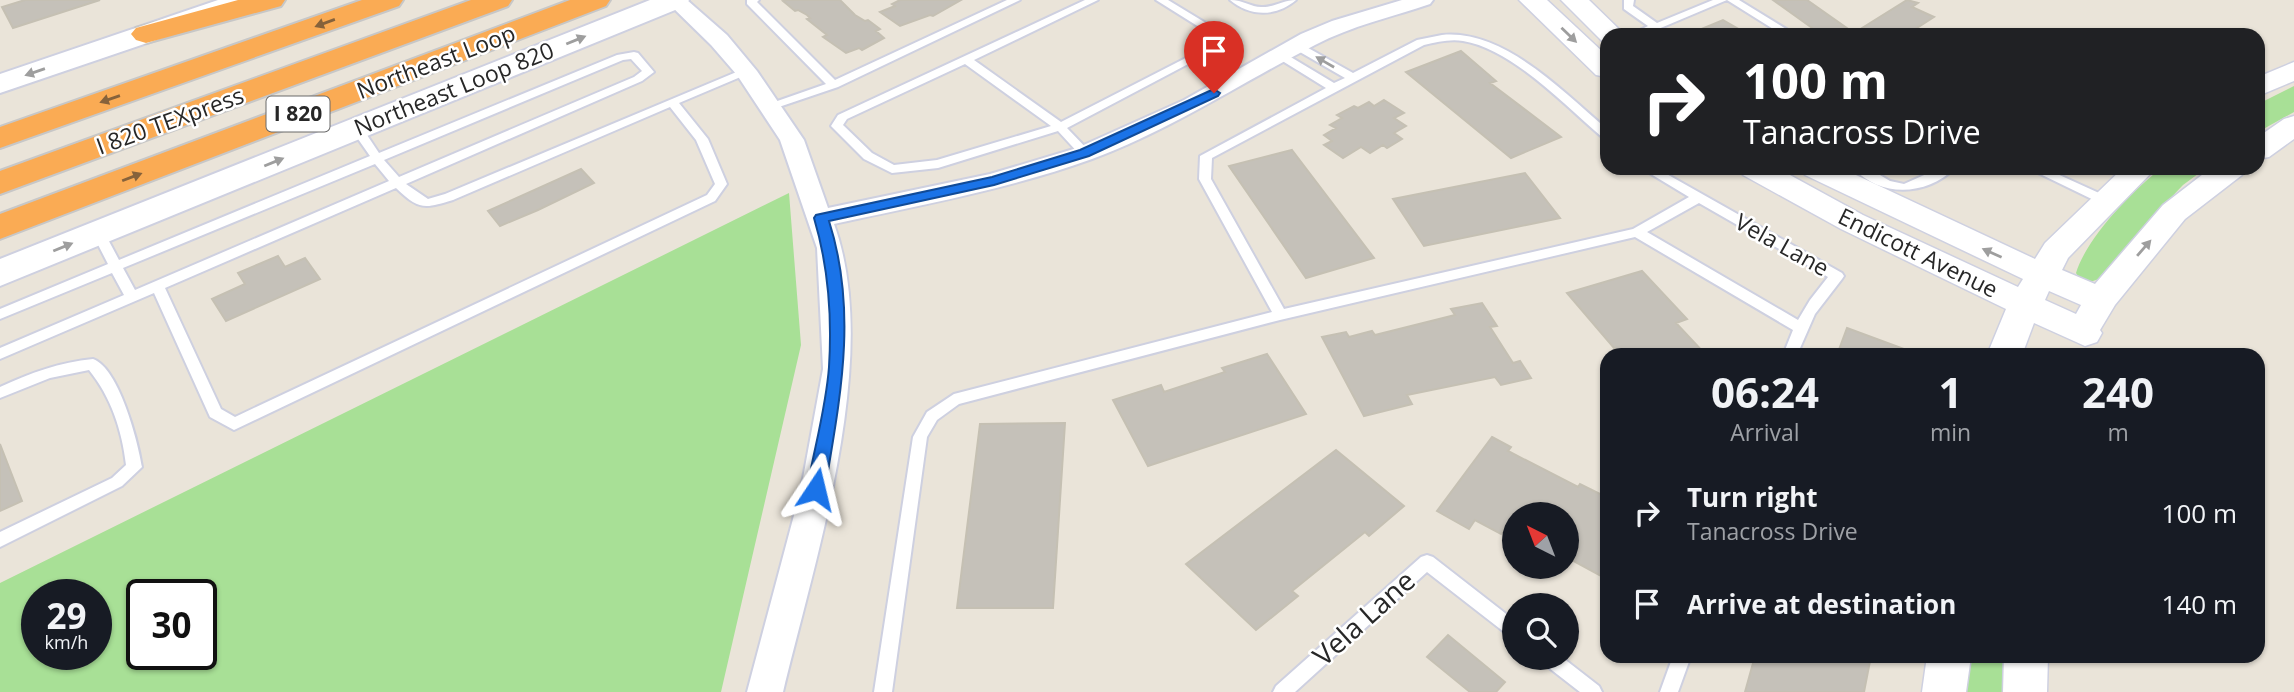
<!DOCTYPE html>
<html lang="en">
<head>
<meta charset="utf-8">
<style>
	body { margin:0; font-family:"Open Sans",sans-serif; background:#20242c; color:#f1f3f6; height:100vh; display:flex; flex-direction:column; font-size:26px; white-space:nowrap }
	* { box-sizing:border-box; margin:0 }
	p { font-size:23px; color:#9ea1a6 }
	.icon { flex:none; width:38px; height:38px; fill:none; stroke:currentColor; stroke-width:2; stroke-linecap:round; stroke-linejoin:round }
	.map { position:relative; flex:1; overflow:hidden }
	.side { position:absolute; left:1600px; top:348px; width:665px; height:315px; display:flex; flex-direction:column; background:#171b24; border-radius:21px; box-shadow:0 2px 5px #0004 }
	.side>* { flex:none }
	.guide { position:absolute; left:1600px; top:28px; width:665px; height:147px; border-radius:21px; box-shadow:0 2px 5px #0004; background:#202124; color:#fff; overflow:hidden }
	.needle { width:46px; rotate:318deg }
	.buttons { position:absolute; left:1502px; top:502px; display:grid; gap:14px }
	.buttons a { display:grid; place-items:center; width:77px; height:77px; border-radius:50%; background:#171b24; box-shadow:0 2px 5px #0004; font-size:35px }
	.speed { position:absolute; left:21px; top:579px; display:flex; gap:14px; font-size:35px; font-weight:700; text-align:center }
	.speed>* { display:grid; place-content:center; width:91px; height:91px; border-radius:50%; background:#171b24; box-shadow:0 2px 5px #0004; line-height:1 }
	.speed small { font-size:18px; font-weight:400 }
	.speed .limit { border:4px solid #111; border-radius:10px; background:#fff; color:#111 }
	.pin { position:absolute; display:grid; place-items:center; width:60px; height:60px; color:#fff; margin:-72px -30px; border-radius:50% 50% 50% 0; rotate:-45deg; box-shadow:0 0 7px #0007 }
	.pin .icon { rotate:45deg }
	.me { position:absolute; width:77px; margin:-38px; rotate:10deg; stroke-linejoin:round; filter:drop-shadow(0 0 5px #0008) }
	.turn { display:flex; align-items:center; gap:24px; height:147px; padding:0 28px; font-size:32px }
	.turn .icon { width:91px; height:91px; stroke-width:2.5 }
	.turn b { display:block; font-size:49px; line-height:60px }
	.eta { display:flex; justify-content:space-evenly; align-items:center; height:119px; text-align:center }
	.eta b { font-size:42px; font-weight:700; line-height:49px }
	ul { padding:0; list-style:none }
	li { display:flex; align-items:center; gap:21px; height:91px; padding:0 28px }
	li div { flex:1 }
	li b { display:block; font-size:26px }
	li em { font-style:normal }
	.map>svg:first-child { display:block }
	.green { fill:#a8e096; fill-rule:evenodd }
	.building { fill:#c5c1b9; stroke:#c5c0b3; stroke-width:2 }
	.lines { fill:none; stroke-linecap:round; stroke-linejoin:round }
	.service-casing { stroke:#ced0e0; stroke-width:4 }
	.minor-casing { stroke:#ced0e0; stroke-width:4 }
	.tertiary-casing { stroke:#ced0e0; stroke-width:3 }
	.secondary-casing { stroke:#ced0e0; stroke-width:4 }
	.motorway-casing { stroke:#c7c7c7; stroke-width:4 }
	.service { fill:#fff; fill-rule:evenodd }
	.minor { fill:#fff; fill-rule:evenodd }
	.tertiary { fill:#fff; fill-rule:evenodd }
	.secondary { fill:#fff; fill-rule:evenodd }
	.motorway { fill:#faab54; fill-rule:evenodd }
	.oneway { fill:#86623b }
	.oneway2 { fill:#9e9e9e }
	.route { fill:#1a73e8; stroke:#114b97; stroke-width:2 }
	.labels { text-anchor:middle; stroke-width:5; stroke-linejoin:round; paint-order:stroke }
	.shield { fill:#fff; stroke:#686868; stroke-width:2 }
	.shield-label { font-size:21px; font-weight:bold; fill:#272727 }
	.street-label { font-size:23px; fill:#272727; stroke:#fff }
	.near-street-label { font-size:28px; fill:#272727; stroke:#fff }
</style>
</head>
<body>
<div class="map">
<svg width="2294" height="692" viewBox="0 0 2294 692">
	<rect width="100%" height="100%" fill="#eae4d9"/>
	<!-- green -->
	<path class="green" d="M2294 86V112L2258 132V104Z
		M2162 168H2206L2183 185 2141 229 2105 277 2090 282 2080 280 2076 273C2086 239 2133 189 2162 168Z
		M789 193 801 345 721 692H0V583ZM96 595V654H37V595ZM201 595V654H142V595Z
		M1969 656H2011L2008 692H1966Z"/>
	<!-- building -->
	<path class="building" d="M25 0H100L13 28 2 7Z
		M787 0H840L855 15 865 21 868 20 880 29 876 31 884 38 862 50 859 48 846 53 823 37 827 35 807 19 810 18 807 15 798 10 795 11 783 1Z
		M900 0H961L933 16 930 15 900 26 880 12 895 6 892 4Z
		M1773 0H1807L1854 33 1907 0 1918 3 1912 7 1934 17 1906 35H1822Z
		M1723 20 1749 35H1687Z
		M1461 51 1496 81 1490 83 1561 137 1511 158 1406 72Z
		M1384 100 1404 113 1394 118 1406 126 1394 133 1402 139 1387 148 1383 145 1370 153 1361 147 1343 158 1324 145 1332 141 1324 135 1336 128 1330 125 1342 118 1337 115 1354 106 1358 108 1369 102 1374 106Z
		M1292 150 1374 258 1306 278 1229 166Z
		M581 169 594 183 538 210 500 226 488 211Z
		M1525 173 1560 218 1424 246 1393 199Z
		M278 256 285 267 305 258 320 279 226 321 212 299 245 284 238 273Z
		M1642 271 1687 319 1676 323 1706 355H1620L1567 293Z
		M1482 303 1497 326 1490 327 1513 363 1520 361 1531 378 1501 385 1495 377 1407 395 1412 404 1364 416 1322 337 1346 332 1349 337 1372 331 1375 335 1455 315 1451 309Z
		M1847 328 1920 355H1837Z
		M1267 354 1306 414 1148 466 1113 400 1161 385 1164 392 1225 372 1222 368Z
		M1065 423 1053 608H957L980 424Z
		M1492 437 1511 447 1508 451 1578 487 1580 484 1604 496 1606 491V584L1603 582 1605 578 1566 557V514H1514V528L1507 525 1501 534 1475 520 1469 529 1437 511Z
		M0 444 22 501 0 511Z
		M1336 450 1404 506 1369 536 1365 532 1292 591 1298 596 1256 630 1186 564Z
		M1448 635 1505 682 1496 692H1470L1427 657Z
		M1755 656H1871L1864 692H1745Z"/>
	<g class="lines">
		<defs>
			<path id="service" d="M747 0H759L757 2 835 80 1007 0H1020L838 87 770 110 766 109V105L826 84 747 4Z
				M1085 0H1098L974 60 1061 122 1215 43V37L1156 0H1168L1224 34 1226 44 1067 128 1091 153 1085 157 1081 156 1058 131 938 168 892 173 864 159 831 126 838 115ZM965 64 1051 126 937 160 894 165 872 153 843 125 847 119Z
				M1230 0C1244 0 1252 8 1263 7 1275 7 1283 0 1296 0 1276 17 1250 17 1230 0Z
				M1624 0H1634L1633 6 1657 23 1713 0H1739L1796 35H1783L1727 0 1644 35H1630L1648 26 1624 9Z
				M1442 35C1504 29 1563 92 1606 128V137H1602C1564 105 1512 49 1463 41 1450 39 1437 42 1424 45L1212 158 1211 179 1284 309 1633 229 1689 197 1641 168H1656L1842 273 1844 276 1842 279 1815 314 1797 355H1783L1793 330 1635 237 1280 320 959 404 937 420 927 437 892 692H874L913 437 927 412 954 394 1272 312 1199 179 1200 156 1326 88 1276 57V53H1284L1334 83 1345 78 1293 48V44H1301L1353 73 1417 40ZM1699 203 1828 277 1810 300 1798 320 1647 232Z
				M634 52 638 53 654 72 642 81 406 184 428 199 445 194 746 68 750 69V73L679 103 708 139 727 184 715 201 234 430 210 417 154 293 0 359V348L124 295 112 273 0 319V309L108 264 92 233 93 230H103L119 260 370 156 351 129 353 126H361L379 153 617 55ZM631 59 642 71 634 77 399 177 384 160 623 60ZM670 107 696 140 715 184 707 195 235 417 221 409 165 288 396 188C419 210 424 209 453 200ZM375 164 389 181 135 290 123 268Z
				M1853 168H1868L1890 181 1904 184 1940 168H1955C1926 196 1881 198 1853 168Z
				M2028 168H2044L2110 198 2112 201 2106 205 2102 204Z
				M93 359C119 368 138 442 142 467L122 486 0 547V532L112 478 126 465C122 430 111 397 89 370L50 378 0 398V387C30 373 60 362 93 359Z
				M1427 555 1433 557 1514 620V637L1508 635 1427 572 1295 692H1273L1276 686 1421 557Z
				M1673 656H1691L1678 692H1660Z
				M1541 658H1563L1599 686 1602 692H1580L1544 664Z"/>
			<path id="minor" d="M665 0H687L727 35 757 71 804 140 828 208 990 174 1077 148 1184 100 1301 34 1332 21 1402 0H1433L1430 4C1392 17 1351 26 1315 45 1241 83 1171 130 1092 159 1009 189 921 205 834 224 882 356 815 558 783 692H747L801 489 823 369 817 248 780 140 737 75 711 45Z"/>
			<path id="tertiary" d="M1519 0H1547L1606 55V77L1596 75Z
				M1561 0H1589L1625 35H1606V42L1602 41Z
				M2294 62V81L2258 96V77Z
				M2294 116V139L2269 157 2258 159V137L2284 119Z
				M1739 168H1777L1863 215 2018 287 2023 279 1805 175 1801 168H1841L2035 259 2045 243 2123 168H2156L2068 258 2062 270 2095 284 2163 205 2211 168H2246L2242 175 2185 219 2115 305 2100 330 2102 333 2097 342 2085 346 2034 323 2022 355H1987L2006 309 1841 229 1743 175ZM2049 291 2081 305 2076 314 2045 300Z
				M1927 656H1971L1966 692H1922Z
				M2004 656H2048L2047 692H2003Z"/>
			<path id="secondary" d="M218 0H260L256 6 0 93V74Z
				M650 0H689L685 6 0 286V259Z"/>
			<path id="motorway" d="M238 0H285L281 6 146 43 136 40 131 34 136 28Z
				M362 0H403L399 6 0 148V127Z
				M471 0H512L508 6 0 194V171Z
				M570 0H610L606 6 0 239V214Z"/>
		</defs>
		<!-- service casing -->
		<use href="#service" class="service-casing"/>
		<!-- minor casing -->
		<use href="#minor" class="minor-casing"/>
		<!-- tertiary casing -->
		<use href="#tertiary" class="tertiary-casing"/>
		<!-- secondary casing -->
		<use href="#secondary" class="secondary-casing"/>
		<!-- motorway casing -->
		<use href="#motorway" class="motorway-casing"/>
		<!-- service -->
		<use href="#service" class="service"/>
		<!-- minor -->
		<use href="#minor" class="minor"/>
		<!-- tertiary -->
		<use href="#tertiary" class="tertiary"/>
		<!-- secondary -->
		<use href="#secondary" class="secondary"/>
		<!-- motorway -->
		<use href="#motorway" class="motorway"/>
	</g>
	<!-- one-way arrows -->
	<defs><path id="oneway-solid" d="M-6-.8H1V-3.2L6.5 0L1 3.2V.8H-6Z" transform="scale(1.75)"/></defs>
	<g class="oneway">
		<use href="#oneway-solid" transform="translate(325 23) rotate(160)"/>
		<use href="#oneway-solid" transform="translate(110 99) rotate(161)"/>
		<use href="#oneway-solid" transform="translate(132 177) rotate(-21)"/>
	</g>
	<g class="oneway2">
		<use href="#oneway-solid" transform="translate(1569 35) rotate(44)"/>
		<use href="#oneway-solid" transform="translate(576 40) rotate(-22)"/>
		<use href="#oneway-solid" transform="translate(1325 62) rotate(-150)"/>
		<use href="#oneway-solid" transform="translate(35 72) rotate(161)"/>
		<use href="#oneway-solid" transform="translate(274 162) rotate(-22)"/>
		<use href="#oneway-solid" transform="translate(63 247) rotate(-22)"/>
		<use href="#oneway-solid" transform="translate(2144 248) rotate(-49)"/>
		<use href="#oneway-solid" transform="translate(1992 253) rotate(-156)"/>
	</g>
	<!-- route -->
	<path class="route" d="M1214 89 1220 93 1218 96 1089 156 994 185 829 221C858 312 840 398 825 489L822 494H810L807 489C814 449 826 408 829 367 832 319 828 265 814 218L816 215 992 177 1080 150Z"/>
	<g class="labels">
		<!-- shield labels -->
		<rect class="shield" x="266.5" y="96.5" width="63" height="35" rx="5"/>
		<g class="shield-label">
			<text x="298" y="121">I 820</text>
		</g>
		<!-- street labels -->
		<g class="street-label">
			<text transform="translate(436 62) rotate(-21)" y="8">Northeast Loop</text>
			<text transform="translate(454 89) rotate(-22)" y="8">Northeast Loop 820</text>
			<text transform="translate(170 121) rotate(-20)" y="8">I 820 TEXpress</text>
			<text transform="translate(1782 245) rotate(29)" y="8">Vela Lane</text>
			<text transform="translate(1918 253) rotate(26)" y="8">Endicott Avenue</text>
		</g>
		<!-- near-street labels -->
		<g class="near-street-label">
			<text transform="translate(1364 618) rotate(-42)" y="10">Vela Lane</text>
		</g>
	</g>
</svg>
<div class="buttons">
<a><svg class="needle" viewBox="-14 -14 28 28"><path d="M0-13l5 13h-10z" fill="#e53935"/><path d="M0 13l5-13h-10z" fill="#9ea1a6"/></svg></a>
<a><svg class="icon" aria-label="search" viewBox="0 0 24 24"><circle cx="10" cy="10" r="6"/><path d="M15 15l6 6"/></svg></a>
</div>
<div class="speed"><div>29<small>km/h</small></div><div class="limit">30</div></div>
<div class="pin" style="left:1214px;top:93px;background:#d93025"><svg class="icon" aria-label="arrive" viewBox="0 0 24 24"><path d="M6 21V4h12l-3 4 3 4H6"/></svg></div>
<svg class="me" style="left:816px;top:489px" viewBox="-20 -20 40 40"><path d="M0-17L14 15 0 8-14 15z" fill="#1a73e8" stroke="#fff" stroke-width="4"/></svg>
<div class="guide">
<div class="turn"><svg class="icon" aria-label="right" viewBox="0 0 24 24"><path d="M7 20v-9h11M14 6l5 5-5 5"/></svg><div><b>100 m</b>Tanacross Drive</div></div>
</div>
<section class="side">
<div class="eta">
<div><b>06:24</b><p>Arrival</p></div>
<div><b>1</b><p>min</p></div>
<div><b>240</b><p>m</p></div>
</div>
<ul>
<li><svg class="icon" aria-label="right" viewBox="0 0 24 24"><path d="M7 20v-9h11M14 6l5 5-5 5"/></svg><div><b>Turn right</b><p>Tanacross Drive</p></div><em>100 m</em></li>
<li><svg class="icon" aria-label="arrive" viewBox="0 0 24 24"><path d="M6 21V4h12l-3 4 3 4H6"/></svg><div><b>Arrive at destination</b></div><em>140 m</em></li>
</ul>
</section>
</div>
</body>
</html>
